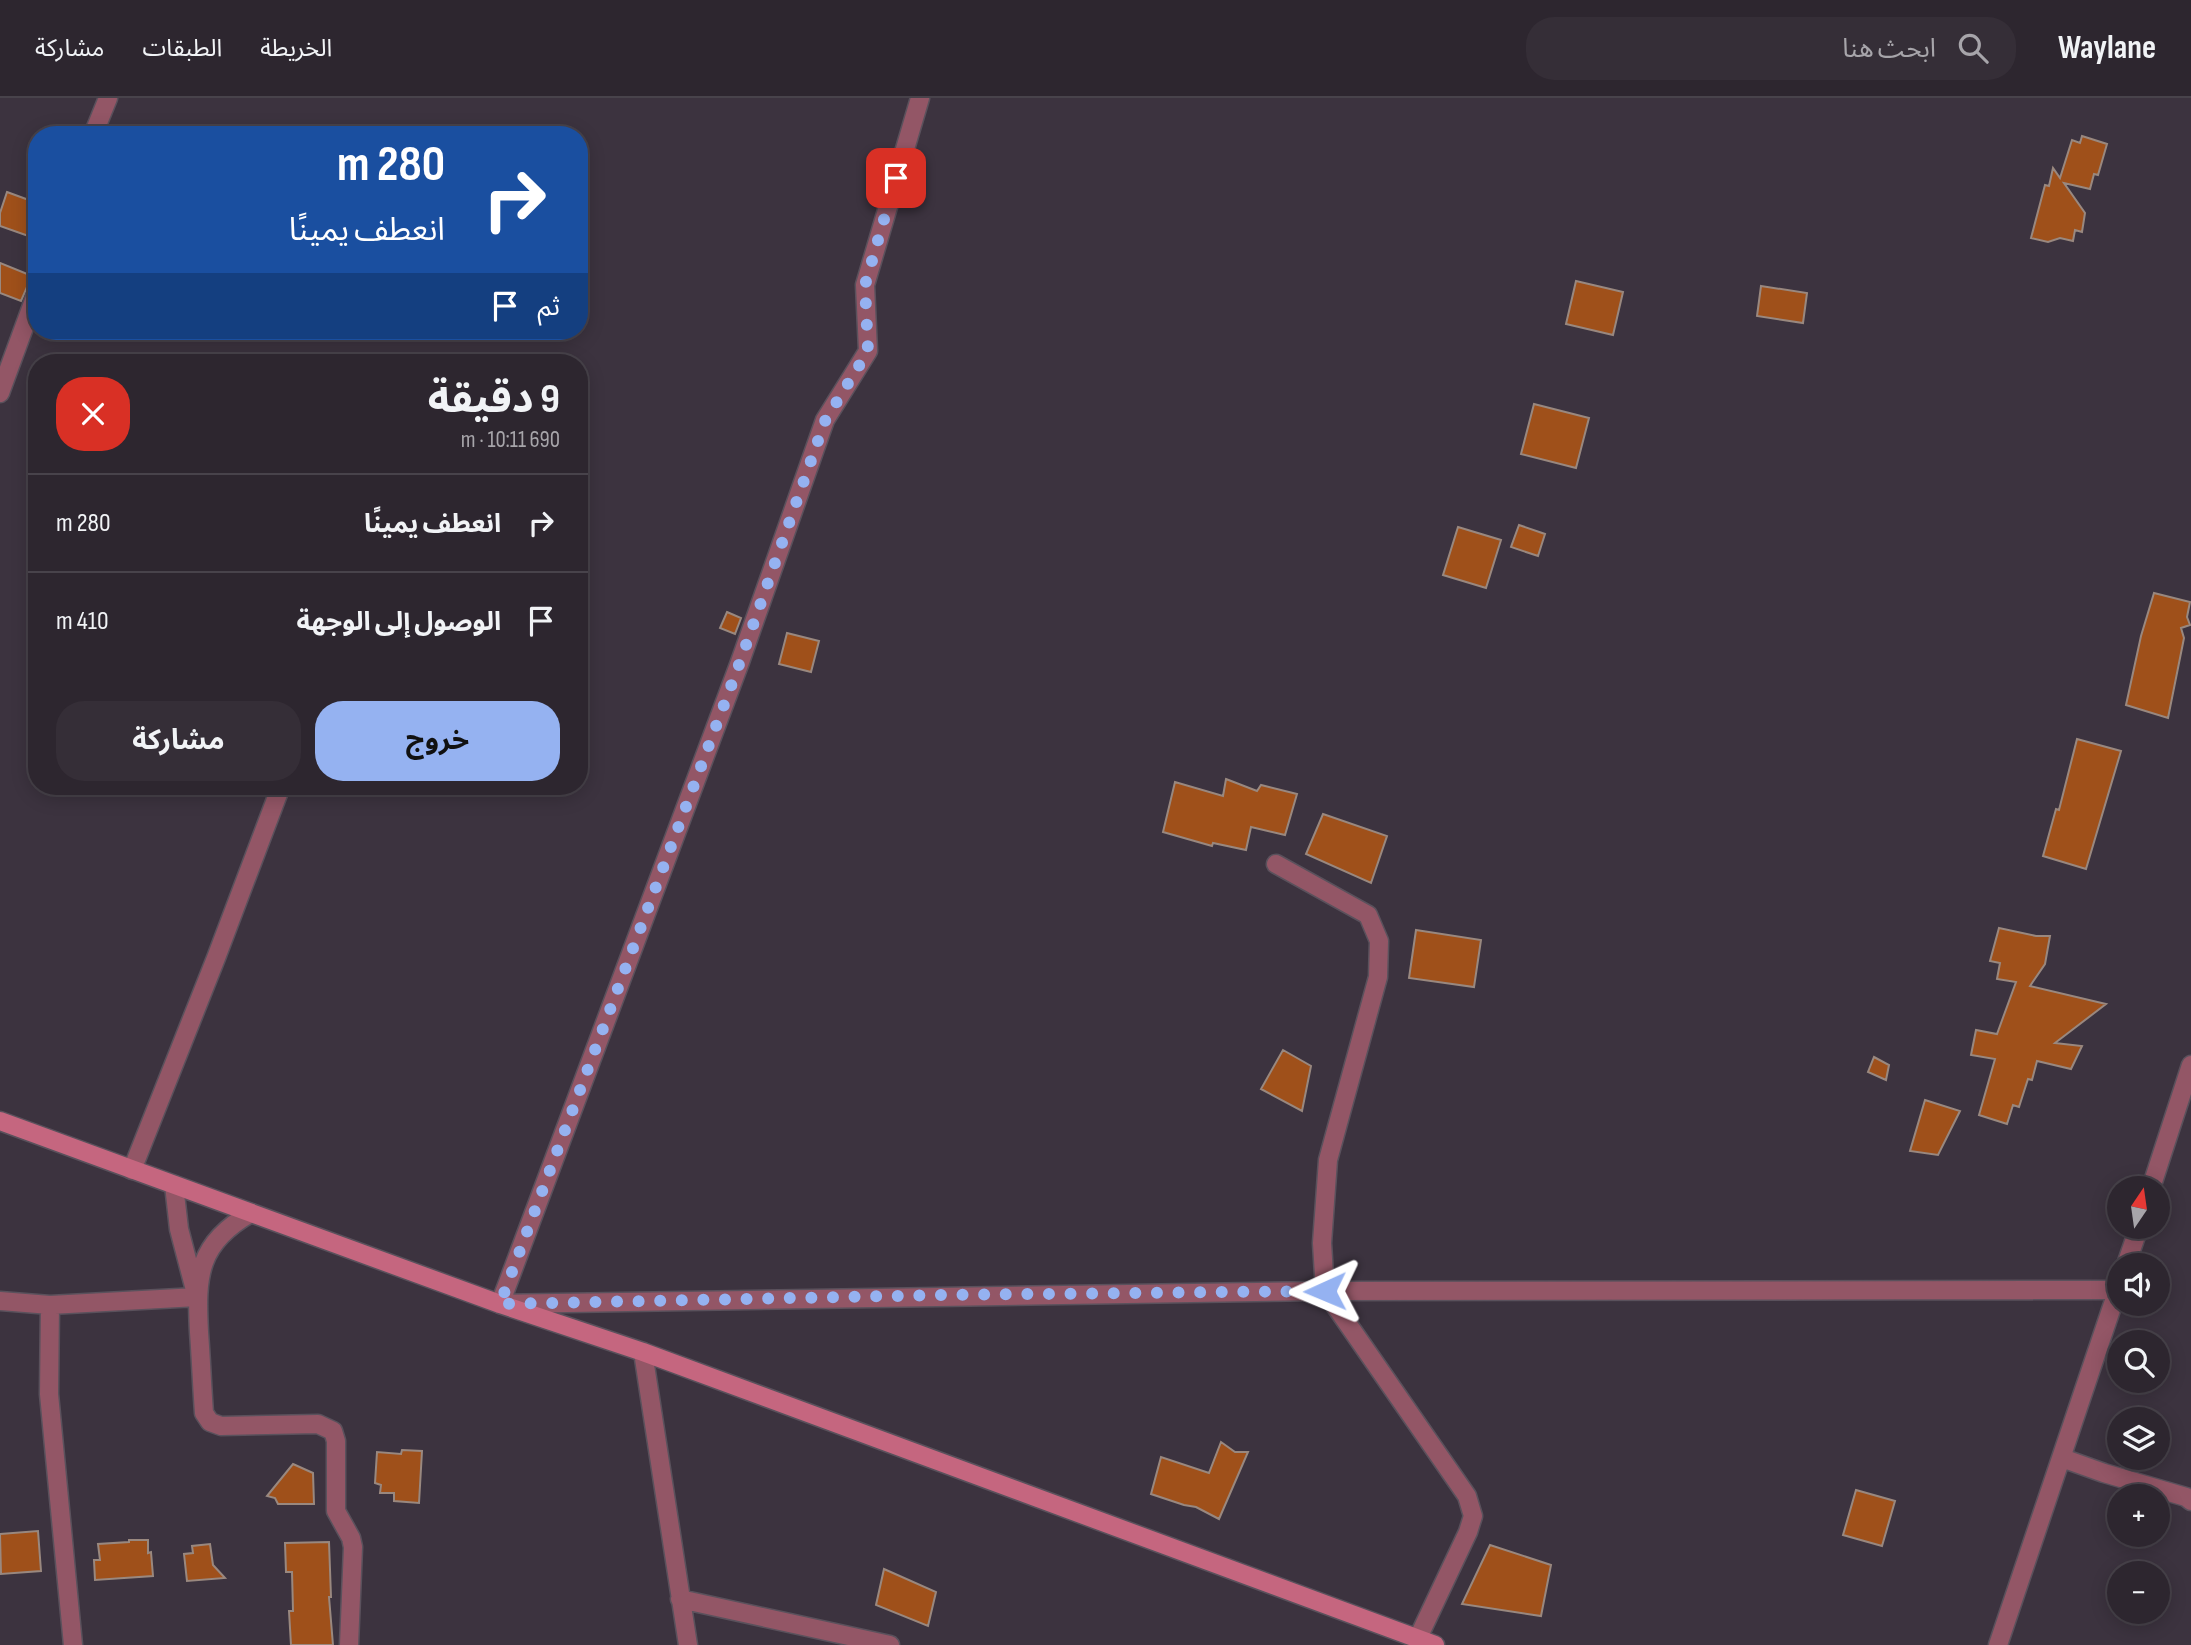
<!DOCTYPE html>
<html lang="ar">
<head>
<meta charset="utf-8">
<style>
	body { margin:0; font-family:"Sofia Sans Condensed","Noto Sans Arabic",sans-serif; background:#352e37; color:#f1f3f6; direction:rtl; height:100vh; display:flex; flex-direction:column; font-size:26px; white-space:nowrap }
	* { box-sizing:border-box; margin:0 }
	p { font-size:23px; color:#a7a5aa }
	.icon { flex:none; width:38px; height:38px; fill:none; stroke:currentColor; stroke-width:2; stroke-linecap:round; stroke-linejoin:round }
	.map { position:relative; flex:1; overflow:hidden; direction:ltr }
	.side { position:absolute; left:28px; top:256px; width:560px; height:441px; display:flex; flex-direction:column; background:#2d262f; border-radius:28px; box-shadow:0 4px 18px #0003,0 0 0 2px #48434b; direction:rtl }
	.side>* { flex:none }
	.top-card { position:absolute; left:28px; top:28px; width:560px; height:214px; border-radius:28px; box-shadow:0 4px 18px #0003,0 0 0 2px #48434b; direction:rtl; background:#1a4fa0; color:#fff; overflow:hidden }
	.needle { width:46px; rotate:13deg }
	.controls { position:absolute; left:2107px; top:1078px; display:grid; gap:14px }
	.controls a { display:grid; place-items:center; width:63px; height:63px; border-radius:50%; background:#2d262f; box-shadow:0 4px 18px #0003,0 0 0 2px #48434b; font-size:35px }
	.pin { position:absolute; display:grid; place-items:center; width:60px; height:60px; color:#fff; margin:-30px; border-radius:14px; box-shadow:0 4px 10px #0006 }
	.me { position:absolute; width:77px; margin:-38px; rotate:269deg; stroke-linejoin:round; filter:drop-shadow(0 0 5px #0008) }
	.turn { display:flex; align-items:center; gap:24px; height:147px; padding:0 28px; font-size:32px }
	.turn .icon { width:91px; height:91px; stroke-width:2.5 }
	.turn b { display:block; font-size:49px; line-height:60px }
	.then { display:flex; align-items:center; height:66px; padding:0 28px; background:#0003; gap:14px; font-size:26px }
	.round { display:grid; place-items:center; flex:none; width:74px; height:74px; border-radius:28px; background:#352e37 }
	.summary { display:flex; align-items:center; justify-content:space-between; height:119px; padding:0 28px }
	h1 { font-size:42px; font-weight:700; line-height:52px }
	.button { display:flex; gap:14px; margin-top:auto; padding:14px 28px }
	.button a { flex:1; height:80px; border-radius:28px; background:#95b2f1; color:#111; font-size:28px; font-weight:700; line-height:80px; text-align:center }
	.button a+a { background:#352e37; color:#f1f3f6 }
	ul { padding:0; list-style:none }
	li { display:flex; align-items:center; gap:21px; height:98px; padding:0 28px; border-top:2px solid #48434b }
	li div { flex:1 }
	li b { display:block; font-size:26px }
	li em { font-style:normal }
	header { display:flex; align-items:center; gap:42px; box-sizing:border-box; height:98px; padding:0 35px; background:#2d262f; border-bottom:2px solid #48434b }
	header strong { font-size:33px }
	nav { display:flex; gap:38px; margin-inline-start:auto; font-size:24px }
	.search { width:490px; height:63px; background:#352e37; display:flex; align-items:center; gap:18px; box-sizing:border-box; padding:0 24px; border-radius:28px; color:#a7a5aa; font-size:26px }
	.map>svg:first-child { display:block }
	.building { fill:#9f501a; stroke:#99887f; stroke-width:2 }
	.lines { fill:none; stroke-linecap:round; stroke-linejoin:round }
	.street-casing { stroke:#5a515c; stroke-width:21 }
	.secondary-casing { stroke:#5a515c; stroke-width:21 }
	.street { stroke:#935666; stroke-width:18 }
	.secondary { stroke:#c5667f; stroke-width:18 }
	.route { stroke:#95b2f1; stroke-width:12; stroke-dasharray:0 21.6 }
</style>
</head>
<body>
<header>
<strong>Waylane</strong>
<div class="search"><svg class="icon" aria-label="search" viewBox="0 0 24 24"><circle cx="10" cy="10" r="6"/><path d="M15 15l6 6"/></svg>ابحث هنا</div>
<nav><a>الخريطة</a><a>الطبقات</a><a>مشاركة</a></nav>
</header>
<div class="map">
<svg width="2191" height="1547" viewBox="0 0 2191 1547">
	<rect width="100%" height="100%" fill="#3c333f"/>
	<!-- building -->
	<path class="building" d="M2082 38 2107 46 2098 77 2094 76 2090 91 2064 85 2085 115 2082 134 2075 132 2073 143 2060 140 2048 144 2031 140 2045 87 2049 88 2053 70 2060 80 2072 42 2080 45Z
		M7 94 37 105V141L0 128V115Z
		M0 165 37 180V183L30 185 27 189 21 203 0 195Z
		M1576 183 1623 194 1613 237 1566 226Z
		M1761 188 1807 195 1803 225 1757 218Z
		M1534 306 1589 320 1576 370 1521 356Z
		M1519 427 1545 436 1538 458 1511 449Z
		M1458 429 1501 442 1486 490 1443 477Z
		M2154 495 2190 504 2187 519 2190 527 2181 530 2184 540 2168 620 2126 607 2141 538Z
		M727 514 741 520 735 536 720 530Z
		M787 535 819 543 811 574 779 566Z
		M2077 641 2121 653 2086 771 2043 758 2056 711 2059 712Z
		M1226 681 1257 693 1261 687 1297 696 1285 737 1251 729 1246 752 1213 745 1212 748 1163 734 1175 684 1223 698Z
		M1323 716 1387 738 1371 785 1306 756Z
		M1999 830 2036 838H2050L2045 866 2030 888 2106 906 2055 945 2082 948 2071 971 2037 963 2032 982 2028 981 2019 1009 2013 1007 2007 1026 1979 1017 1995 961 1971 957 1976 932 1997 936 2016 884 1997 881 2000 865 1990 863Z
		M1416 832 1481 842 1474 889 1409 880Z
		M1283 952 1311 968 1302 1013 1261 991Z
		M1874 959 1889 967 1886 982 1868 974Z
		M1925 1002 1960 1013 1938 1057 1910 1053Z
		M1221 1344 1235 1354H1248L1219 1421 1196 1409 1184 1407 1151 1396 1161 1359 1209 1375Z
		M402 1352 422 1353 419 1405 394 1403V1395H380L381 1387 375 1385 377 1354 401 1356Z
		M293 1366 313 1375 314 1406H278L275 1400 267 1398Z
		M1856 1392 1895 1403 1882 1448 1843 1437Z
		M38 1433 41 1473 1 1476 0 1436Z
		M129 1442H148V1455L151 1454 153 1478 95 1482 94 1462H100L98 1446 129 1444Z
		M329 1444 331 1499H329L333 1547H291L289 1513H293L292 1474H286L285 1445Z
		M210 1446 213 1467 225 1480 187 1483 184 1456 193 1455 192 1448Z
		M1490 1447 1551 1467 1541 1518 1462 1506Z
		M884 1471 936 1494 928 1528 876 1507Z"/>
	<g class="lines">
		<defs>
			<path id="street" d="M920 0 865 187 868 253 825 322 740 564 500 1206 1325 1193 2118 1192
				M93 37 108 0
				M0 295 37 194
				M1276 766 1368 817 1379 843 1378 879 1328 1062 1322 1145 1325 1193 1467 1398 1473 1418 1468 1434 1418 1540
				M132 1072 216 860 281 688
				M174 1087 179 1131 195 1192
				M2151 1090 2191 967
				M251 1115C198 1145 196 1177 199 1234 201 1261 202 1288 204 1315L210 1324 221 1328 318 1326 333 1333 336 1343V1413L351 1440 353 1449 349 1547
				M2126 1167 2139 1129
				M0 1203 50 1207 197 1199
				M50 1207 49 1296 73 1547
				M643 1254 688 1547
				M2062 1360 2104 1375 2186 1399 2191 1403
				M680 1501 890 1547
				M1998 1547 2119 1188"/>
			<path id="secondary" d="M0 1023 500 1206 643 1254 1435 1547"/>
		</defs>
		<!-- street casing -->
		<use href="#street" class="street-casing"/>
		<!-- secondary casing -->
		<use href="#secondary" class="secondary-casing"/>
		<!-- street -->
		<use href="#street" class="street"/>
		<!-- secondary -->
		<use href="#secondary" class="secondary"/>
	</g>
	<g class="lines">
		<!-- route -->
		<path class="route" d="M896 80 865 187 868 253 825 323 740 564 500 1206 941 1197 1325 1193"/>
	</g>
</svg>
<div class="controls">
<a><svg class="needle" viewBox="-14 -14 28 28"><path d="M0-13l5 13h-10z" fill="#e53935"/><path d="M0 13l5-13h-10z" fill="#a7a5aa"/></svg></a>
<a><svg class="icon" aria-label="sound" viewBox="0 0 24 24"><path d="M4 9h4l5-4v14l-5-4H4zM17 9q2 3 0 6"/></svg></a>
<a><svg class="icon" aria-label="search" viewBox="0 0 24 24"><circle cx="10" cy="10" r="6"/><path d="M15 15l6 6"/></svg></a>
<a><svg class="icon" aria-label="layers" viewBox="0 0 24 24"><path d="M12 4l9 5-9 5-9-5zM3 14l9 5 9-5"/></svg></a>
<a>+</a>
<a>−</a>
</div>
<div class="pin" style="left:896px;top:80px;background:#d93025"><svg class="icon" aria-label="arrive" viewBox="0 0 24 24"><path d="M6 21V4h12l-3 4 3 4H6"/></svg></div>
<svg class="me" style="left:1325px;top:1193px" viewBox="-20 -20 40 40"><path d="M0-17L14 15 0 8-14 15z" fill="#95b2f1" stroke="#fff" stroke-width="4"/></svg>
<div class="top-card">
<div class="turn"><svg class="icon" aria-label="right" viewBox="0 0 24 24"><path d="M7 20v-9h11M14 6l5 5-5 5"/></svg><div><b>280 m</b>انعطف يمينًا</div></div>
<div class="then">ثم<svg class="icon" aria-label="arrive" viewBox="0 0 24 24"><path d="M6 21V4h12l-3 4 3 4H6"/></svg></div>
</div>
<section class="side">
<div class="summary"><div><h1>9 دقيقة</h1><p>690 m · 10:11</p></div><a class="round" style="background:#d93025;color:#fff"><svg class="icon" aria-label="close" viewBox="0 0 24 24"><path d="M6 6l12 12M18 6L6 18"/></svg></a></div>
<ul>
<li><svg class="icon" aria-label="right" viewBox="0 0 24 24"><path d="M7 20v-9h11M14 6l5 5-5 5"/></svg><div><b>انعطف يمينًا</b></div><em>280 m</em></li>
<li><svg class="icon" aria-label="arrive" viewBox="0 0 24 24"><path d="M6 21V4h12l-3 4 3 4H6"/></svg><div><b>الوصول إلى الوجهة</b></div><em>410 m</em></li>
</ul>
<div class="button"><a>خروج</a><a>مشاركة</a></div>
</section>
</div>
</body>
</html>
